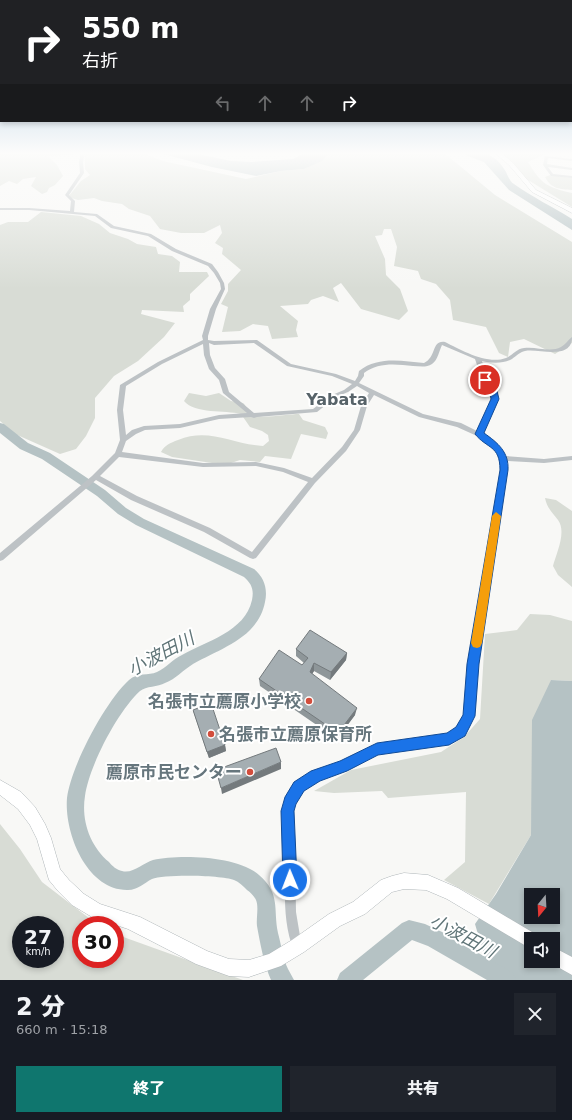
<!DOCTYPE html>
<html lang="ja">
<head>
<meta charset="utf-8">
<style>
	body { margin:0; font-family:"DejaVu Sans","Noto Sans JP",sans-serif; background:#20242c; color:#f1f3f6; height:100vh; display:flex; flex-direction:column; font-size:15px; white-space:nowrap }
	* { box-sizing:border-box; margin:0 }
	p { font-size:13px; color:#9ea1a6 }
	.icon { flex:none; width:22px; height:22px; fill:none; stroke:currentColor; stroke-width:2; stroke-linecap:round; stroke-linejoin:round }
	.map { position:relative; height:980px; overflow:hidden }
	.sheet { display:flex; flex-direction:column; background:#171b24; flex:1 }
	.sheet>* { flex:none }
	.hud { position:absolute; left:0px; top:0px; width:572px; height:122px; box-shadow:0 2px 6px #0003; background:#202124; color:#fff; overflow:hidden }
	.needle { width:26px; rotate:198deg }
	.buttons { position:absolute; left:524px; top:888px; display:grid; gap:8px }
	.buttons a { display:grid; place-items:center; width:36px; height:36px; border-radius:0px; background:#171b24; box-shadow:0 2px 6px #0003; font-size:20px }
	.speed { position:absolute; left:12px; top:916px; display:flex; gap:8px; font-size:20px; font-weight:700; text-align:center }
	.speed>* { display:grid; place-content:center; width:52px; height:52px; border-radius:50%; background:#171b24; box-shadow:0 2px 6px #0003; line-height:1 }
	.speed small { font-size:10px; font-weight:400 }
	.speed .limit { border:6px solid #d22; background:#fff; color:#111 }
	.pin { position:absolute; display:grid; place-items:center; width:34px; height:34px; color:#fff; margin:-17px; border:2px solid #fff; border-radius:50%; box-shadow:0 1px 4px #0007 }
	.me { position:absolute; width:44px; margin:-22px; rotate:359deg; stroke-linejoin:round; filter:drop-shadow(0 0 3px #0008) }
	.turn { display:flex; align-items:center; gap:14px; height:84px; padding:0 16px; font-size:18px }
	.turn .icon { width:52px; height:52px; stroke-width:2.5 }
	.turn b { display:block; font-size:28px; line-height:34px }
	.lanes { display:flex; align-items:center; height:38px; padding:0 16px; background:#0003; justify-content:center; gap:20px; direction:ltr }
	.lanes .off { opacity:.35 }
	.round { display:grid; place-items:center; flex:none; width:42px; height:42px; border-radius:0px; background:#20242c }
	.summary { display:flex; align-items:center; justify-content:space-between; height:68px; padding:0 16px }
	h1 { font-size:24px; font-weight:800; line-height:30px }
	.button { display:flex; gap:8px; margin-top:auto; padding:8px 16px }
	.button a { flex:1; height:46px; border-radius:0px; background:#0f766e; color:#fff; font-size:16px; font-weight:800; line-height:46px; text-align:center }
	.button a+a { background:#20242c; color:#f1f3f6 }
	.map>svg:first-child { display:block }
	.green { fill:#d8dcd5; fill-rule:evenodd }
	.water { fill:#b5c2c4; fill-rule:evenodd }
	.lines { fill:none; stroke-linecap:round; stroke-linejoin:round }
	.river { fill:#b5c2c4; fill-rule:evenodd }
	.secondary-casing { stroke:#b0b7ba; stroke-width:1 }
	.primary-casing { stroke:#b1b7b9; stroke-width:1 }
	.street { fill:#bdc2c5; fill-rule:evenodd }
	.secondary { fill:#fff; fill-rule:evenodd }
	.primary { fill:#fff; fill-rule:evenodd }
	.wall { fill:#8e9699 }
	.shaded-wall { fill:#747a7d }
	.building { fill:#a5aeb2; stroke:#747a7d }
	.route { fill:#1a73e8; stroke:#114b97 }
	.slow { fill:#f59e0b }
	.poi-dot { fill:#d24d3c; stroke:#fff; stroke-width:1.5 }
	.labels { text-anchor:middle; stroke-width:4; stroke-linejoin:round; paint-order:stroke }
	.quarter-label { font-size:16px; font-weight:bold; fill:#576369; stroke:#fff }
	.near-poi-label { font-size:17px; font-weight:bold; fill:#66767d; stroke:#fff; text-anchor:end }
	.near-water-label { font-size:18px; font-style:italic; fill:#607578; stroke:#fff }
</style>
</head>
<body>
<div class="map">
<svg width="572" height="980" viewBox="0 0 572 980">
	<rect width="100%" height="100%" fill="#f8f8f6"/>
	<!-- green -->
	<path class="green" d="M0 152H73V155L48 156 57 165 63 176 55 185 49 188 47 192 42 194 31 186 36 177 23 179 17 184 9 181 0 186Z
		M85 152H140L163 161 246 179 281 171 304 169 326 158 331 152H443L495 195 572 242V343L555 354 524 339 510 342 508 357 499 353 486 327 453 320 450 300 436 284 421 279 418 271 394 266 397 247 391 229H384L382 235 375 236 385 259 386 275 400 289 408 311 399 320 361 309 341 283 333 288 339 302 323 296 311 300 308 304 280 306 298 321 296 330 298 337 272 339 268 326 253 324 240 331 222 332 228 307 221 304 228 291V284L241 270 222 254 223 248 215 243 222 233 220 225 204 233H181L160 229 150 216 129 209 122 204 102 201 94 198 78 200 68 197 81 181 90 175 85 169Z
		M500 152H550L528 162C542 185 547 187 572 193V207L520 175Z
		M550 175 572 178V190C560 189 551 189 545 177Z
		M41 212 81 216 99 224 110 233 128 239 137 244 156 247 158 254 172 256 180 262 179 272H207L209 276 190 294V300L183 306 184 312 142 310 141 314 175 323 164 337 138 361 114 376 95 398V418L86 436 76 449 60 454 15 434 0 421V225L8 222H28Z
		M189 393 206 396 219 393 231 401 243 403C247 406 247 412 250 414 256 420 289 414 299 414L303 420 325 427 328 433 326 439 301 434 291 459 265 456 260 462 240 460 228 464 212 463 172 457 161 452C165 445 170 443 178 440 209 427 231 444 263 446L269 441 268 435 262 431 250 427 241 414C225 410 195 414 184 401Z
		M545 498 556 500 572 511V587L558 575 553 566C556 554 567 532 558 520 552 512 547 508 545 498Z
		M530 614 550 615 572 621V681L551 680 532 815 531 835 489 904 444 880 465 862 466 792 388 798 382 791 334 793 314 791 351 770 441 752 464 737 480 719 485 634 517 630Z
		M0 824 20 849 42 882 98 925H81V959H115V934L243 980H0ZM21 925H55V959H21Z"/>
	<!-- water -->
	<path class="water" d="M156 152H188L231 161 252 162 293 159 306 152H331L322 161 304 169 281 171 256 176 212 167Z
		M462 152C482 152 495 152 506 172 508 176 510 182 514 184 532 197 553 207 572 219V230L509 190 484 162 468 156Z
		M551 680 572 681V980H488L489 972 475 924 496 894 531 835 532 720ZM531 895H553V917H531ZM531 939H553V961H531Z"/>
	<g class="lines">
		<!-- river -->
		<path class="river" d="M0 423 4 424 28 443 50 453 105 490 126 508 144 519 254 569C264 577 268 589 265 602 258 638 221 648 193 664 183 670 176 679 165 683 158 687 146 686 140 691 118 711 89 766 85 796 81 820 90 846 109 862 112 866 117 870 122 871 133 874 143 863 153 860 180 854 238 856 259 875 281 894 273 909 278 933 281 944 283 959 288 969 290 973 292 976 294 980H271C264 964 260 943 257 926 256 918 259 907 256 900 254 896 250 892 247 890 243 886 239 882 234 880 221 875 164 874 152 879 144 883 138 890 128 890 87 891 64 833 67 798 71 766 105 702 129 680 138 672 148 676 157 672 166 668 173 659 182 655 206 641 245 632 252 600 254 590 252 584 244 577L136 525 118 514 97 496 42 459 20 449 0 433Z
			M409 920 425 924 442 932 513 973 516 980H487L428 946 412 940 363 980H337L340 973 402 923Z"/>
		<defs>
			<path id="secondary" d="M0 780 21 792 35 807 45 824 51 838 60 869 69 880 84 894 100 904 140 917 207 951 229 959 249 960 269 954 292 940 329 914 353 902 381 880 392 876 404 873 428 875 458 888 537 935 538 939H531V949L447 899 426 890 404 889 392 892 365 914 340 926 304 952 281 966 249 977 229 976 196 964 128 929 92 917 72 905 58 891 49 880 37 839 30 825 18 809 0 795Z
				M553 947 572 957V975L547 961H553Z"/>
			<path id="primary" d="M494 152H500L513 163 536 190 572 208V213L532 192 509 165Z"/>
		</defs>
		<!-- secondary casing -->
		<use href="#secondary" class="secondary-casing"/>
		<!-- primary casing -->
		<use href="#primary" class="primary-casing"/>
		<!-- street -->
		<path class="street" d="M81 152H85L83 162 84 173 69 195 75 201 74 212 97 214 114 226 151 234 176 249 212 264 218 272 224 283 225 289 216 309 208 336V340L214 341 257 340 291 364 336 374 355 381 358 376 359 371C378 356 402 361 424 363 437 357 431 340 445 342 461 350 487 365 506 358 513 355 516 349 524 348 536 346 550 353 561 347 565 345 568 340 572 337 572 361 538 348 525 351 520 352 516 356 512 359 503 364 491 363 482 361L488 380 497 393 498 399 483 433 494 440 506 456 544 459 572 456V460L544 463 507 461V470L477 664 476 709 470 726 464 734 449 744 377 754 347 768 317 780 306 787 299 794 294 804 293 820 295 850 296 912 300 936 304 947 302 951 298 953 294 951C281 919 286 885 285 851 284 837 281 823 283 809 284 801 288 792 293 786 306 771 327 768 344 760 355 755 366 749 377 744L447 734 458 728 463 721 466 709 469 664 501 470V461L499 455 490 444 477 436 457 427 419 417 374 395 367 406 360 430 346 451 315 483 256 558 253 559 250 558 204 532 131 500 96 480 3 560 0 561V553L92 476 115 453 120 440 117 410 120 385 158 362 203 340 202 336 210 309 221 289 220 283 214 273 208 266 172 251 148 236 111 228 95 216 29 210H0V208H29L70 211 71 201 65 195 80 173 79 162ZM209 343 214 345 254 343 287 366 332 376 352 384 344 390 332 395 313 409 254 413 229 392 225 379 215 368 210 355ZM203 344 204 355 209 369 219 380 223 393 247 413 219 415 180 424 144 426 132 430 126 435 123 410 126 386 162 364ZM442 345 475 359 482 380 491 393 492 399 477 431 461 423 423 414 359 383 364 376V373C378 362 396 364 413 366 419 366 426 368 432 364 438 360 439 351 442 345ZM357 386 369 393 361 406 354 430 342 447 312 478 284 468 256 462 203 463 122 452 126 441 136 434 145 430 180 428 219 419 251 417 254 418 257 417 317 412 336 397 348 392ZM119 457 203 467 256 466 283 472 308 482 252 552 210 528 137 496 100 476Z
			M545 156 572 159V161L548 158 547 164 572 168V170L548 167 553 174 572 176V178L551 176 543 165Z"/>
		<!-- secondary -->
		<use href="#secondary" class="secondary"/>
		<!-- primary -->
		<use href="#primary" class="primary"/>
	</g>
	<!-- wall -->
	<path class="wall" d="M296 649 347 653 346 660 330 680 314 671 312 674 355 715 337 739 260 686 259 679 302 665 304 663 296 656Z
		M193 710 225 745 226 751 209 758Z"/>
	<!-- shaded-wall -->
	<path class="shaded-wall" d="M347 653 346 660 330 680 331 672Z
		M314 663V671L309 679 310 672Z
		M357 708 355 715 337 739 338 733Z
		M225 745 226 751 209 758 207 752Z
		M281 762V769L222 794 221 788Z"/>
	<!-- building -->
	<path class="building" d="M310 630 347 653 331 672 314 663 310 672 357 708 338 733 259 679 279 650 302 665 308 658 296 649Z
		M211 703 225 745 207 752 193 710Z
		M276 748 281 762 221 788 216 770Z"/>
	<!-- sky -->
	<linearGradient id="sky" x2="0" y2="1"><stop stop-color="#93bada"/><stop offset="0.53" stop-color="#fcfcfb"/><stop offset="1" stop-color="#fcfcfb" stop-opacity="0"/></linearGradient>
	<rect width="572" height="289" fill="url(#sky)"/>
	<!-- route -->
	<path class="route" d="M485 378 487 379 497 391 499 399 484 433C498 443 509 452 508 470L479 664 475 716 465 736 449 745 378 755 347 771 320 781 304 791 296 804 294 811 297 880 295 885 290 887 285 885 283 880 281 811 285 797 294 782 311 771 340 761 377 743 447 733 456 727 463 715 467 664 500 470C500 445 487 449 475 434L491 399 490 393 481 380Z"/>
	<!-- slow -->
	<path class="slow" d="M496 512 501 516 482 643 480 647 477 648 473 647 471 643 492 516Z"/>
	<!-- markers -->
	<g class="poi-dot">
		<circle cx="309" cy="701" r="4"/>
		<circle cx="211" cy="734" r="4"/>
		<circle cx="250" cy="772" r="4"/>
	</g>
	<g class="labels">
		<!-- quarter labels -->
		<g class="quarter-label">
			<text x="337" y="405">Yabata</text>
		</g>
		<!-- near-poi labels -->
		<g class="near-poi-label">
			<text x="301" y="707">名張市立薦原小学校</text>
			<text x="219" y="740" text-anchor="start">名張市立薦原保育所</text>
			<text x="242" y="778">薦原市民センター</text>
		</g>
		<!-- near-water labels -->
		<g class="near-water-label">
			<text transform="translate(161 654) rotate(-28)" y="6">小波田川</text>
			<text transform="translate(463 936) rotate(28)" y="6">小波田川</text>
		</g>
	</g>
</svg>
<div class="buttons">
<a><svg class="needle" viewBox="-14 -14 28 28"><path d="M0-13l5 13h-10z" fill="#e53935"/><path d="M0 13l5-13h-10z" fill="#9ea1a6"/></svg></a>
<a><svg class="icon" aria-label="sound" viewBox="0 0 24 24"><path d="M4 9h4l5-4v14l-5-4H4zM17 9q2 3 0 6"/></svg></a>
</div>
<div class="speed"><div>27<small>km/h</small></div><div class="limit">30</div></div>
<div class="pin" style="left:485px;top:380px;background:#d93025"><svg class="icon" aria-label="arrive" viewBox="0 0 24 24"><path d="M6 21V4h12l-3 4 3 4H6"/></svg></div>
<svg class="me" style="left:290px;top:880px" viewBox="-20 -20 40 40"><circle r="17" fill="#1a73e8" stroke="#fff" stroke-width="3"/><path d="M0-11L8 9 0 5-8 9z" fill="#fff"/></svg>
<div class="hud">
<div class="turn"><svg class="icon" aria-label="right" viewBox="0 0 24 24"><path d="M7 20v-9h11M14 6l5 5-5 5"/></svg><div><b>550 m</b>右折</div></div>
<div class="lanes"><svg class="icon off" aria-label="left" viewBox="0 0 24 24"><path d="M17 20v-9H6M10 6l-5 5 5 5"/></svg><svg class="icon off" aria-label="ahead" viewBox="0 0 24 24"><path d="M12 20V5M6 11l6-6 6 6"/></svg><svg class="icon off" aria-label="ahead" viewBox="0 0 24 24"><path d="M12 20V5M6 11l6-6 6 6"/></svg><svg class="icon" aria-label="right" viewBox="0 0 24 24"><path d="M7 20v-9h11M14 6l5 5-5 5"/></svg></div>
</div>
</div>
<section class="sheet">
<div class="summary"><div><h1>2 分</h1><p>660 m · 15:18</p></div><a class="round"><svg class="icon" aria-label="close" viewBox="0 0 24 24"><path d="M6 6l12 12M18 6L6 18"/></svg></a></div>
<div class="button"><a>終了</a><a>共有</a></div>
</section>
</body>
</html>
